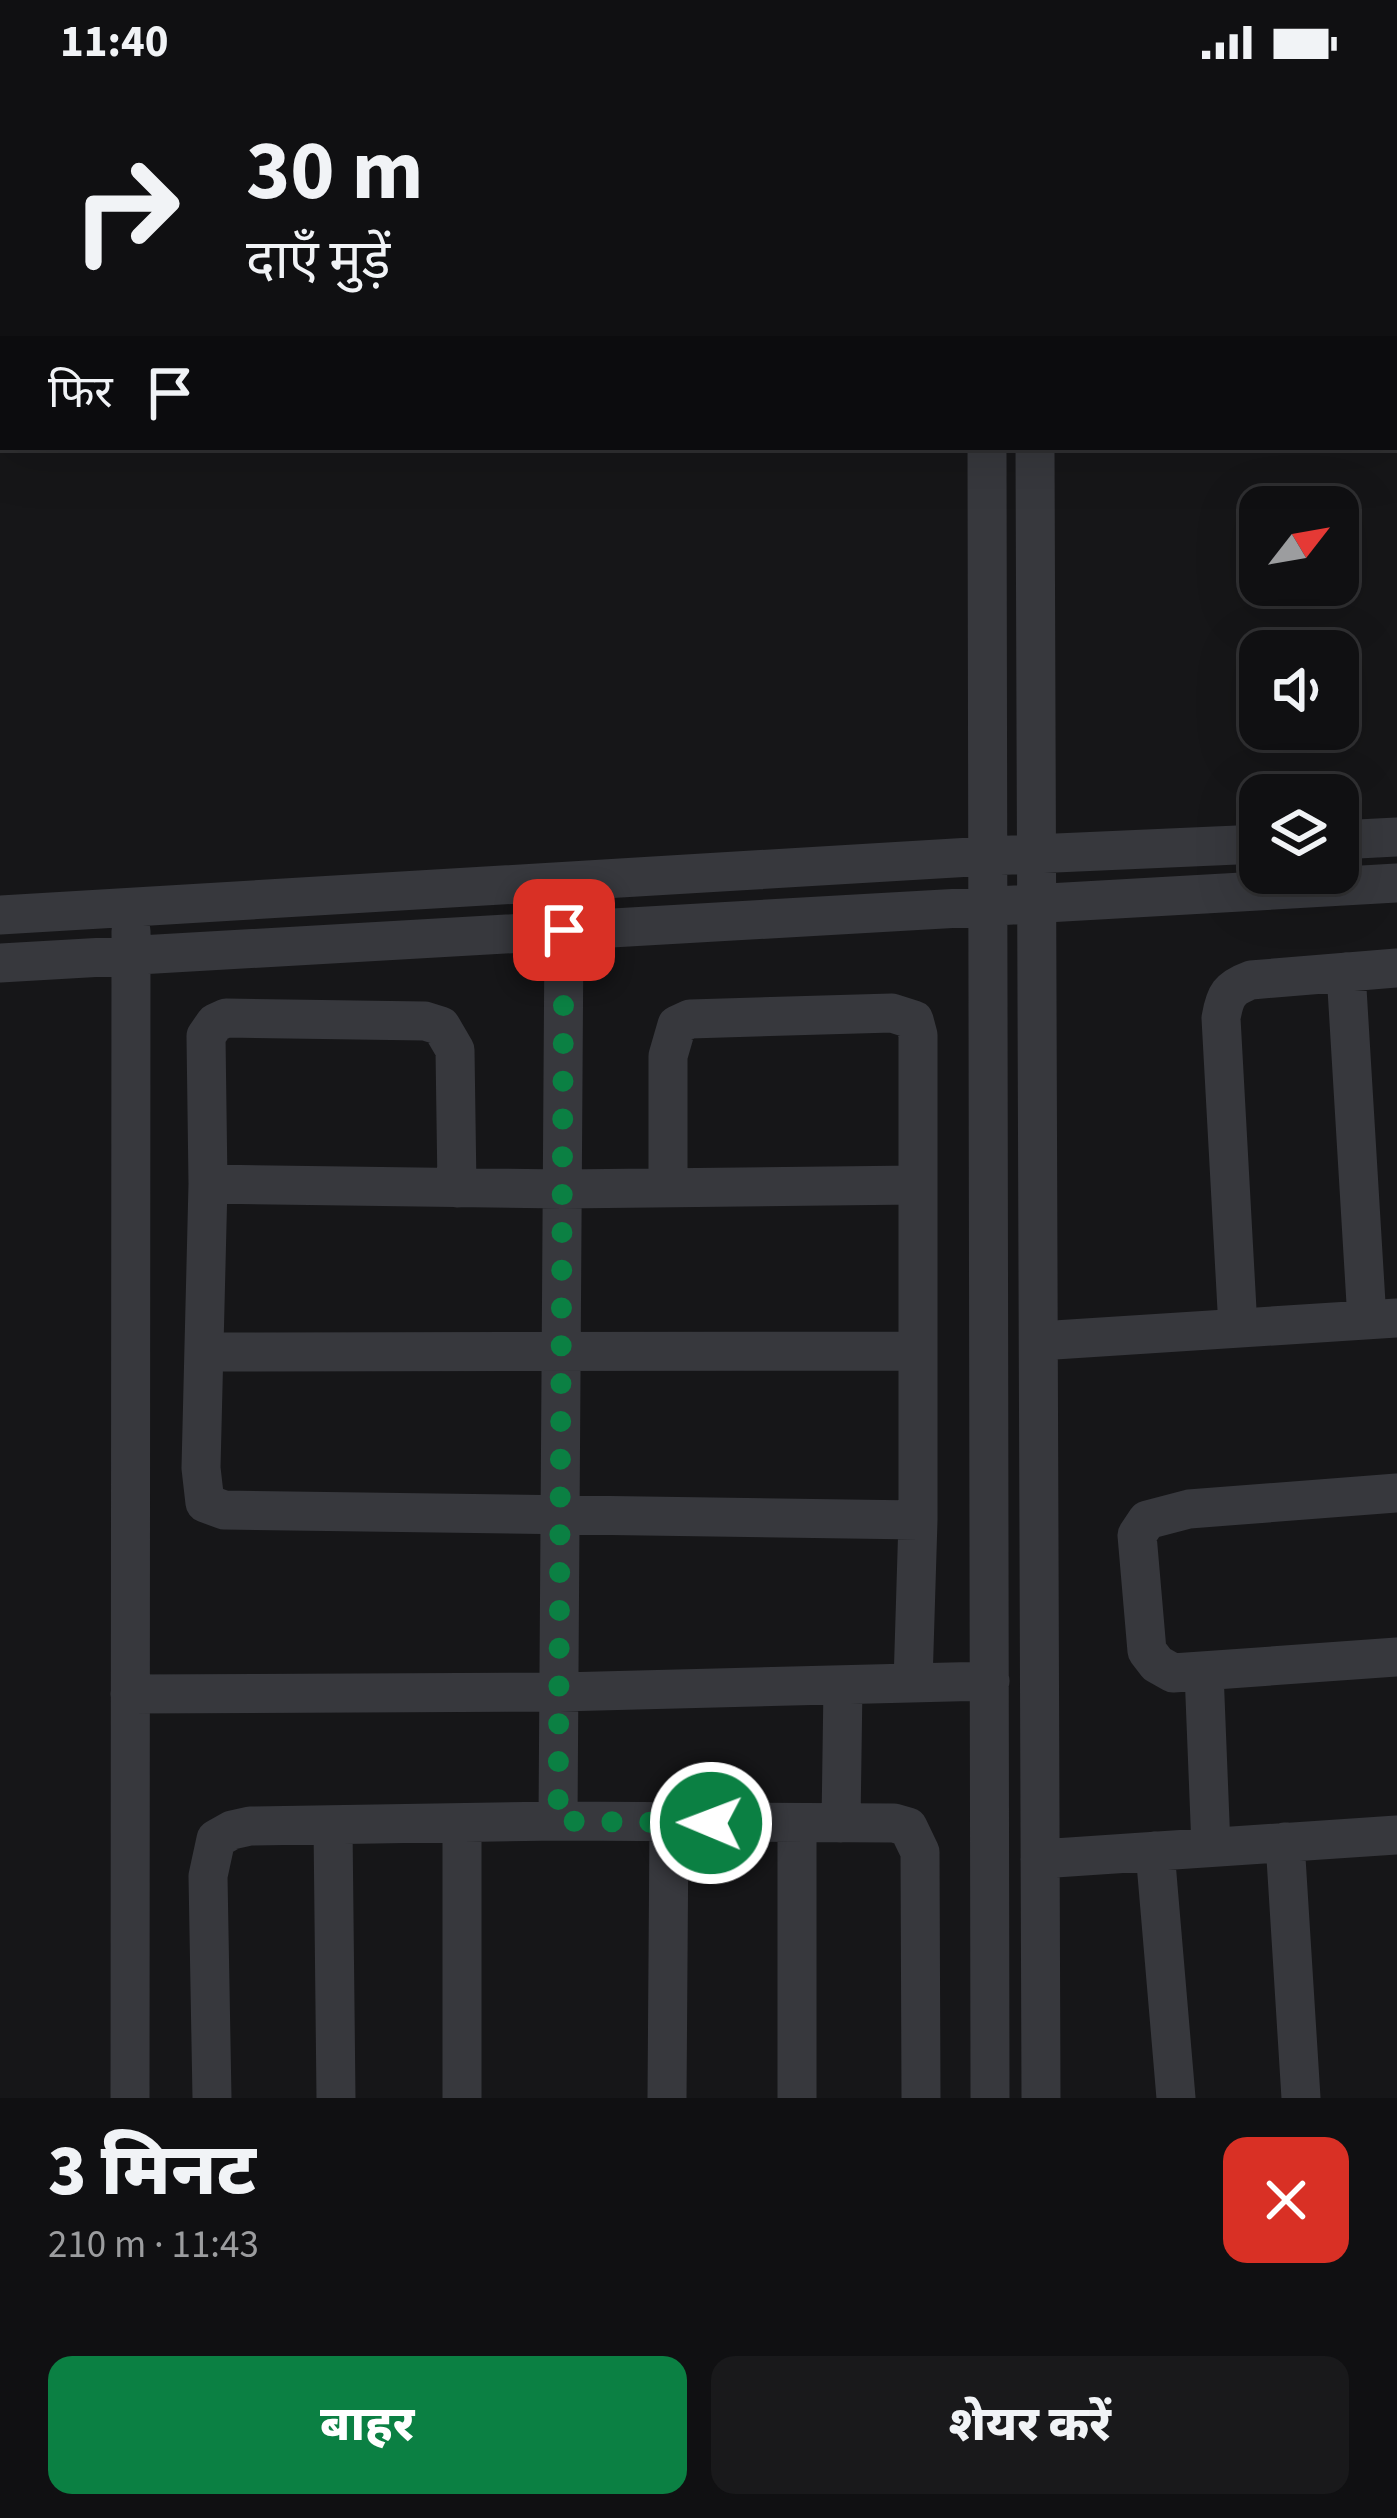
<!DOCTYPE html>
<html lang="hi">
<head>
<meta charset="utf-8">
<style>
	body { margin:0; font-family:"Source Sans 3","Noto Sans Devanagari",sans-serif; background:#19191b; color:#f1f3f6; height:100vh; display:flex; flex-direction:column; font-size:45px; white-space:nowrap }
	* { box-sizing:border-box; margin:0 }
	p { font-size:39px; color:#9c9d9f }
	.icon { flex:none; width:66px; height:66px; fill:none; stroke:currentColor; stroke-width:2; stroke-linecap:round; stroke-linejoin:round }
	.map { position:relative; height:2014px; overflow:hidden }
	.side { display:flex; flex-direction:column; background:#101012; flex:1 }
	.side>* { flex:none }
	.top-card { position:absolute; left:0px; top:0px; width:1398px; height:366px; box-shadow:0 12px 48px #0002,0 0 0 3px #303032; background:#101012; color:#f1f3f6; overflow:hidden }
	.needle { width:78px; rotate:59deg }
	.tools { position:absolute; left:1239px; top:402px; display:grid; gap:24px }
	.tools a { display:grid; place-items:center; width:120px; height:120px; border-radius:24px; background:#101012; box-shadow:0 12px 48px #0002,0 0 0 3px #303032; font-size:60px }
	.pin { position:absolute; display:grid; place-items:center; width:102px; height:102px; color:#fff; margin:-51px; border-radius:24px; box-shadow:0 6px 18px #0006 }
	.me { position:absolute; width:132px; margin:-66px; rotate:271deg; stroke-linejoin:round; filter:drop-shadow(0 0 9px #0008) }
	.turn { display:flex; align-items:center; gap:42px; height:252px; padding:0 48px; font-size:54px }
	.turn .icon { width:156px; height:156px; stroke-width:2.5 }
	.turn b { display:block; font-size:84px; line-height:102px }
	.then { display:flex; align-items:center; height:114px; padding:0 48px; background:#0003; gap:24px; font-size:45px }
	.round { display:grid; place-items:center; flex:none; width:126px; height:126px; border-radius:24px; background:#19191b }
	.headline { display:flex; align-items:center; justify-content:space-between; height:204px; padding:0 48px }
	h1 { font-size:72px; font-weight:800; line-height:90px }
	.button { display:flex; gap:24px; margin-top:auto; padding:24px 48px }
	.button a { flex:1; height:138px; border-radius:24px; background:#0b8043; color:#fff; font-size:48px; font-weight:800; line-height:138px; text-align:center }
	.button a+a { background:#19191b; color:#f1f3f6 }
	.status { display:flex; justify-content:space-between; align-items:center; height:84px; padding:0 60px; background:#101012; direction:ltr }
	.status svg { height:33px; fill:currentColor }
	.map>svg:first-child { display:block }
	.lines { fill:none; stroke-linecap:round; stroke-linejoin:round }
	.street { stroke:#37383d; stroke-width:39 }
	.route { stroke:#0b8043; stroke-width:21; stroke-dasharray:0 37.8 }
</style>
</head>
<body>
<div class="status"><b>11:40</b><svg viewBox="0 0 49 12"><path d="M0 12V9h3v3zM5 12V6h3v6zM10 12V3h3v9zM15 12V0h3v12zM26 1h20v11H26zM47 4h2v5h-2z"/></svg></div>
<div class="map">
<svg width="1397" height="2014" viewBox="0 0 1397 2014">
	<rect width="100%" height="100%" fill="#161618"/>
	<g class="lines">
		<!-- street -->
		<path class="street" d="M986 0V3
			M1033 0V3
			M987 363 990 2014
			M1035 363 1041 2014
			M1338 756 1397 753
			M0 831 988 772 1260 760
			M0 879 1397 799
			M1346 888 1367 1236
			M208 1100 562 1105 917 1101
			M668 1102V972L677 941 690 935 892 929 914 936 918 951V1436L913 1599
			M457 1104 455 966 441 942 425 937 226 934 215 939 206 952 208 1100 201 1384 205 1419 224 1426 918 1436
			M1238 1244 1221 934C1225 911 1229 904 1251 896L1397 884
			M1039 1257 1397 1234
			M204 1268 917 1267
			M1397 1409 1189 1425 1147 1436 1137 1451 1147 1567 1157 1580 1173 1589 1397 1573
			M1204 1588 1211 1763
			M130 1610 560 1608 990 1597
			M558 1737 564 846
			M841 1739 843 1601
			M797 1741V2014
			M333 1742 336 2014
			M1285 1758 1301 2014
			M1155 1767 1176 2014
			M1040 1775 1397 1751
			M130 2014 131 847
			M212 2014 208 1792 216 1755 232 1746 250 1742 558 1737 894 1739 908 1743 920 1768 921 2014
			M462 2014V1739
			M667 2014 669 1739"/>
	</g>
	<g class="lines">
		<!-- route -->
		<path class="route" d="M564 846 558 1737 711 1739"/>
	</g>
</svg>
<div class="tools">
<a><svg class="needle" viewBox="-14 -14 28 28"><path d="M0-13l5 13h-10z" fill="#e53935"/><path d="M0 13l5-13h-10z" fill="#9c9d9f"/></svg></a>
<a><svg class="icon" aria-label="sound" viewBox="0 0 24 24"><path d="M4 9h4l5-4v14l-5-4H4zM17 9q2 3 0 6"/></svg></a>
<a><svg class="icon" aria-label="layers" viewBox="0 0 24 24"><path d="M12 4l9 5-9 5-9-5zM3 14l9 5 9-5"/></svg></a>
</div>
<div class="pin" style="left:564px;top:846px;background:#d93025"><svg class="icon" aria-label="arrive" viewBox="0 0 24 24"><path d="M6 21V4h12l-3 4 3 4H6"/></svg></div>
<svg class="me" style="left:711px;top:1739px" viewBox="-20 -20 40 40"><circle r="17" fill="#0b8043" stroke="#fff" stroke-width="3"/><path d="M0-11L8 9 0 5-8 9z" fill="#fff"/></svg>
<div class="top-card">
<div class="turn"><svg class="icon" aria-label="right" viewBox="0 0 24 24"><path d="M7 20v-9h11M14 6l5 5-5 5"/></svg><div><b>30 m</b>दाएँ मुड़ें</div></div>
<div class="then">फिर<svg class="icon" aria-label="arrive" viewBox="0 0 24 24"><path d="M6 21V4h12l-3 4 3 4H6"/></svg></div>
</div>
</div>
<section class="side">
<div class="headline"><div><h1>3 मिनट</h1><p>210 m · 11:43</p></div><a class="round" style="background:#d93025;color:#fff"><svg class="icon" aria-label="close" viewBox="0 0 24 24"><path d="M6 6l12 12M18 6L6 18"/></svg></a></div>
<div class="button"><a>बाहर</a><a>शेयर करें</a></div>
</section>
</body>
</html>
